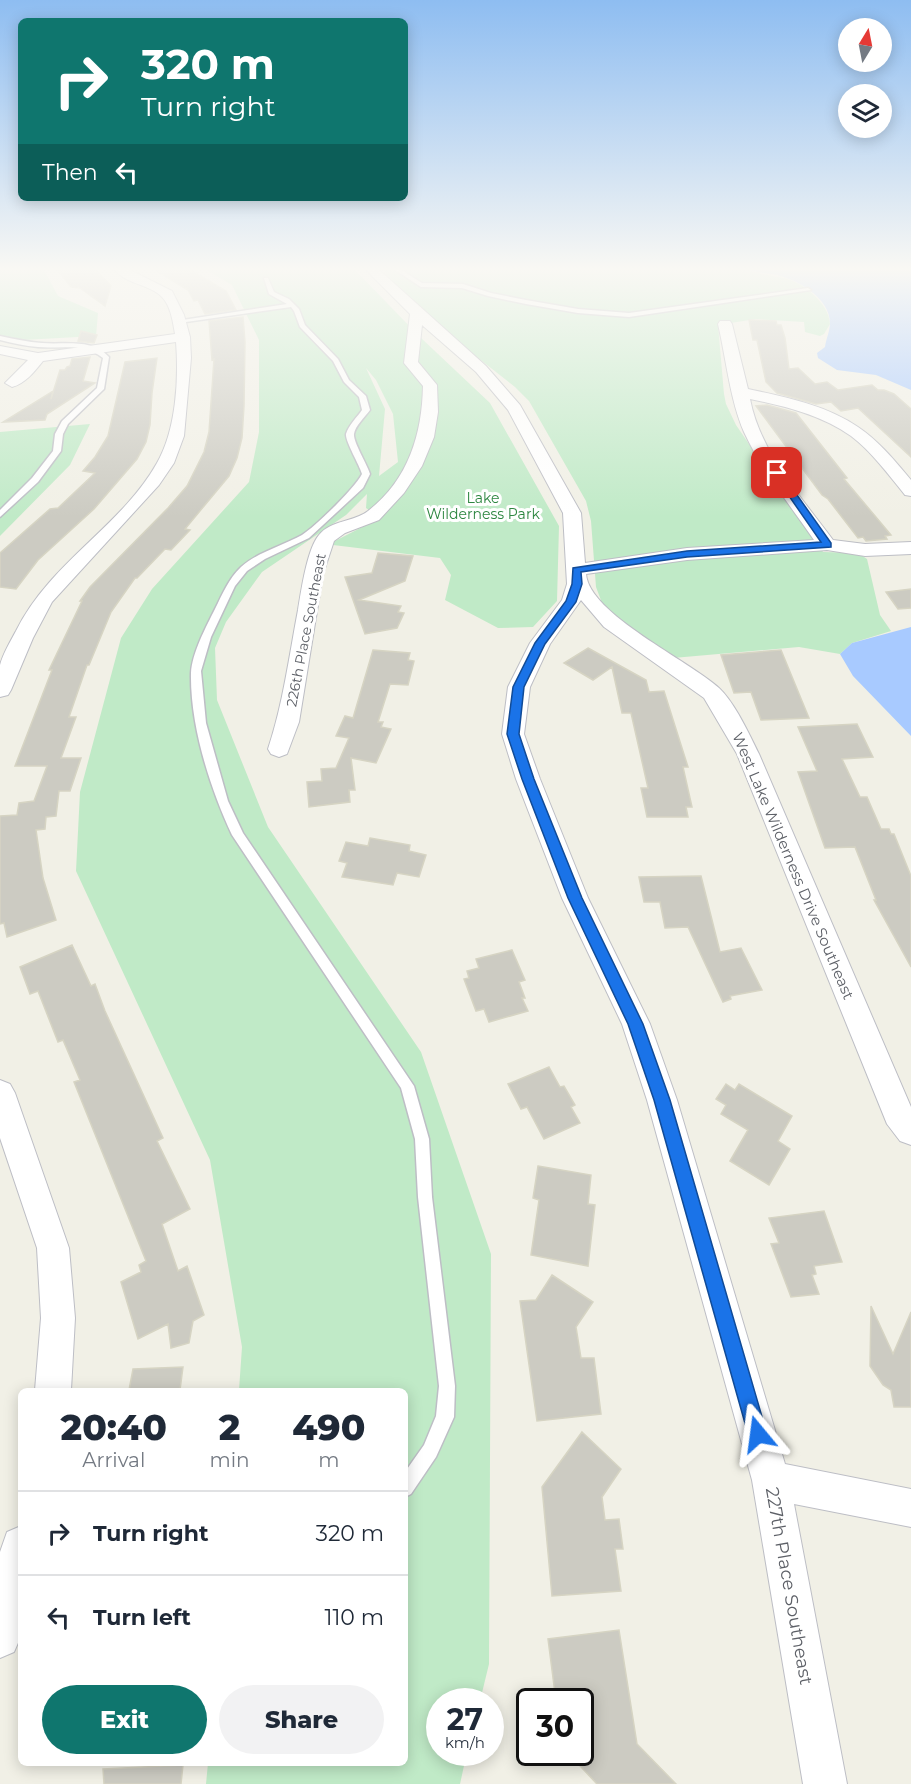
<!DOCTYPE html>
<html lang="en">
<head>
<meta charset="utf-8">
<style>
	body { margin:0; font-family:Montserrat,sans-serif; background:#f2f2f3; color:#1f2937; height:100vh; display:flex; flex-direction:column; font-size:22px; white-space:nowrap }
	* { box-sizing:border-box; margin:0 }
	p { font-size:20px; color:#747a83 }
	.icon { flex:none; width:33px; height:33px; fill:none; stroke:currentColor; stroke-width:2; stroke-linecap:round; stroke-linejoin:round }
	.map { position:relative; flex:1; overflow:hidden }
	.panel { position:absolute; left:18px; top:1388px; width:390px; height:378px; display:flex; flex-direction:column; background:#fff; border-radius:9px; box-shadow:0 3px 15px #0003 }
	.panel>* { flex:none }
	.hud { position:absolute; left:18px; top:18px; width:390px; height:183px; border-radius:9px; box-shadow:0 3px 15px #0003; background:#0f766e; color:#fff; overflow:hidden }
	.needle { width:39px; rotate:10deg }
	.tools { position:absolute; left:838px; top:18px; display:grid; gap:12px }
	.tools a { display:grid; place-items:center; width:54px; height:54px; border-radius:50%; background:#fff; box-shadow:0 3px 15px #0003; font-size:30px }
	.speed { position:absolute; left:426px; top:1688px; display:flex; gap:12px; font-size:30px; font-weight:700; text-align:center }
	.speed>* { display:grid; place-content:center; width:78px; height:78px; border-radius:50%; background:#fff; box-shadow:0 3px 15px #0003; line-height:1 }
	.speed small { font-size:15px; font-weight:400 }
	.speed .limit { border:3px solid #111; border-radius:9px; background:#fff; color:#111 }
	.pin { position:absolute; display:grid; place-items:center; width:51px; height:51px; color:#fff; margin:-26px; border-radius:12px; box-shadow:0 3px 9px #0006 }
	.me { position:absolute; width:66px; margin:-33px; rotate:344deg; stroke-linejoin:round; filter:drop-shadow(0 0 4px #0008) }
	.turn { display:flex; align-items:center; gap:21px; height:126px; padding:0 24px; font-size:27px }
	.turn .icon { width:78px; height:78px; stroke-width:2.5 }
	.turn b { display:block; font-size:42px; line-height:51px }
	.then { display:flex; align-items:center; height:57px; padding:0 24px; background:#0003; gap:12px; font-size:22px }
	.eta { display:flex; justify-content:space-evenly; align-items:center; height:102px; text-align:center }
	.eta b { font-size:36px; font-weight:800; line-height:42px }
	.button { display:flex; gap:12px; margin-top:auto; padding:12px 24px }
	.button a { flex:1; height:69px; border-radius:36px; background:#0f766e; color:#fff; font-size:24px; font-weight:800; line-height:69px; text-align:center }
	.button a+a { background:#f2f2f3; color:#1f2937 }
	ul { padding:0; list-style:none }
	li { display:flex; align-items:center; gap:18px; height:84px; padding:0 24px; border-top:2px solid #e0e1e3 }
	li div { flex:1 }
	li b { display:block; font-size:22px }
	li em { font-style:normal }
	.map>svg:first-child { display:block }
	.green { fill:#c0eac7; fill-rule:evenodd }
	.water { fill:#a8caff }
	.building { fill:#cccbc2; stroke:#d6d4c3; stroke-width:1.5 }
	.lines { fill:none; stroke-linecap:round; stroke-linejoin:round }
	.service-casing { stroke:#bdbec5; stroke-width:3 }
	.minor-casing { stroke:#bdbec5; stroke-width:2 }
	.service { fill:#fff; fill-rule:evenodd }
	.minor { fill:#fff; fill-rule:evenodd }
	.route { fill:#1a73e8; stroke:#114b97; stroke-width:1.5 }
	.labels { text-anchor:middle; stroke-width:6; stroke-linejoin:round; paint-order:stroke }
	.far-park-label { font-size:14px; fill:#2d8640; stroke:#fff }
	.far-street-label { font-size:14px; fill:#5d6067; stroke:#fff }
	.street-label { font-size:15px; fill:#5d6067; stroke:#fff }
	.near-street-label { font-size:18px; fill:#5d6067; stroke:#fff }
</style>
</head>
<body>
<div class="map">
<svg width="911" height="1784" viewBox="0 0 911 1784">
	<rect width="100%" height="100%" fill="#f1f0e6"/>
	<!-- green -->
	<path class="green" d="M0 268H43L58 296 98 313 96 336 23 340 0 336Z
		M203 268H353L420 337 490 403 559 526 557 601 533 627 498 628 445 600 451 575 440 558 333 545V542L380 518 366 508 367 494 346 515 262 572 226 622 215 648 217 700 268 827 421 1052 491 1254 489 1664 480 1701H440V1752H467L460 1784H206L208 1763 405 1762V1390H239L242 1347 210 1160 76 871 80 792 121 638 152 589 249 482 259 432V340L232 285ZM366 368 376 380 393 414 398 462 379 476 385 409Z
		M381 268H745C771 281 788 271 814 295 823 304 829 312 830 324L824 334 820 336 805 332 804 322 756 319 718 325 724 394 726 404 736 425 823 552 858 553 867 559 880 615 891 631 852 643 840 654 799 647 673 658 637 637 602 603 596 587 591 521 586 501 529 401 515 387 422 314Z
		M90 424 70 465 0 536V432Z"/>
	<!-- water -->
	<path class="water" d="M745 268H911V390L876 375 837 370 818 358 817 353 825 347C826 339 830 331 830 323 830 298 798 280 777 275 766 273 755 273 745 268Z
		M911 627V736L853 676 840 654 852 643Z"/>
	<!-- building -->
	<path class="building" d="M56 268H94L111 286 105 306 80 288 71 287Z
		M152 268H187L226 291 236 310 205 314 198 300 194 301 188 290Z
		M243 317 245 342 244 406 242 438 237 458 229 476 185 529 190 530 171 550 165 549 137 578H135L111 612 89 665H87L69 717H76L61 758H81L70 791H59L56 816 46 817 45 829 36 830 43 878 56 920 7 937 4 923 0 924V816L17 815 19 803 34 801 47 766H15L52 670H49L82 601H80L90 587 168 508 187 486 204 452 209 432 214 359 212 360 209 321Z
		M749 320 776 321 777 325H781L785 338 789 369 798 368 815 384 827 382 838 390 872 385 878 390H884L894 394 911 409V457L858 408 841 411 831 402 816 404 777 393 766 382 757 340H753Z
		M81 331 97 335 94 343 78 341Z
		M90 357 83 381 95 383 47 414 45 420 3 422 53 391 51 399 60 370H65L67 367 70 366 72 359Z
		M157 358 152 393 150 425 146 442 137 459 94 509 38 560 16 589 0 587V553L50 509 58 508 95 473 83 471 95 457 108 436 125 362Z
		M767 405 796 413 847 478 844 479 891 535 885 536 887 539 866 541 863 537 858 538 828 499 822 495 756 406Z
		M378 553 413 556 405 581 359 600 401 606 398 612 404 613 397 628 365 634 345 577 372 573Z
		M911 589V608L898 609 886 592Z
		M588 648 646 680 649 692 664 691 688 767H683L692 807H686L688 817H647L641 788H648L631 713H622L612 667 593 680 564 663Z
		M373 650 410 653 408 660 414 661 408 685 390 684 378 722H383L381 727 391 729 376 763 351 758 355 790H349L350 802 309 807 307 782 322 781 321 769 336 768 349 738 336 736 345 716 353 718Z
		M781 650 809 718 761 720 751 692 734 693 721 655Z
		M857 724 873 757 842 759 860 797H867L881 829H889L891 834H894L911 876V967L874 900H876L855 847 825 848 798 772 817 771 798 727Z
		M370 838 410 845 409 851 426 855 419 877 397 873 393 885 342 877 347 863 339 861 346 842 368 846Z
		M701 876 720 952 741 948 762 990 730 996 731 999 723 1002 688 927 665 928 660 902H644L639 877Z
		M72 945 91 986 95 984 105 1011 163 1138 157 1141 190 1209 162 1224 178 1271 187 1266 204 1315 193 1321 189 1343 171 1348 168 1324 138 1339 121 1282 141 1272 139 1265 146 1261 74 1082 80 1080 63 1040 58 1042 38 991 30 994 20 967Z
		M512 950 525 980 519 982 525 998H522L528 1011 489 1022 484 1009 476 1011 464 979 469 978 467 971 479 968 476 959Z
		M549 1067 560 1087 564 1086 575 1105 571 1107 580 1123 544 1139 527 1107 521 1109 508 1084Z
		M726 1084 735 1090 739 1084 792 1116 778 1141 790 1149 769 1185 730 1161 748 1130 721 1114 726 1105 716 1099Z
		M538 1166 591 1175 588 1204 595 1205 588 1266 531 1255 539 1200 533 1198Z
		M824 1211 842 1262 814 1266 816 1274 812 1275 819 1294 791 1297 771 1244 779 1243 769 1218Z
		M552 1275 593 1302 576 1327 581 1358H594L601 1414 537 1421 520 1301 536 1300Z
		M871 1306 893 1354 911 1312V1407H894L891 1390 883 1385 870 1366Z
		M183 1367 180 1390H129L133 1369Z
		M582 1432 621 1469 602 1497 605 1520 619 1519 623 1549H615L621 1591 552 1596 542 1487Z
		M619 1630 637 1744 676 1784H597L567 1752H580V1701H556L548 1639Z
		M183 1765 181 1784H104L103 1769Z"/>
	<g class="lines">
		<defs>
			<path id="service" d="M392 268H398L422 283 463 284 491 293 526 300 578 309 629 313 808 288 811 290 629 317 578 313 526 304 488 296 462 288 421 287Z
				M264 278H268L274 292 289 299 299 309 305 325 338 359 349 380 366 396 370 410C365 417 355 426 354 434 353 442 367 464 370 474L363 488 309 538 265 559 247 571 235 586 211 637 201 671 206 723 228 801 243 833 414 1086 429 1139 432 1197 455 1386 454 1417 436 1457 411 1494 405 1497V1472L424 1445 436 1416 439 1386 418 1197 415 1139 401 1088 232 835C210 788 190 726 191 673 192 653 206 627 215 609 222 595 229 578 241 567 258 552 282 546 302 535 316 526 355 488 362 474 359 464 345 441 346 434 348 426 358 416 362 410L359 397 344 382 333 361 300 327 294 311 291 307 179 323 176 321 287 304 269 294Z
				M0 336C14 339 28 342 42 343 66 345 91 338 109 357L104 389 68 424 63 434 61 451 38 482 0 517V510L32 478 53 451 55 434 62 421 97 388 103 358C84 342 60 349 38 347 25 346 12 343 0 340Z"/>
			<path id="minor" d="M113 268H126L172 291 184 315 190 337 191 358 184 436 174 463 159 485 52 602 33 638 11 690 8 695 0 697C0 687 0 674 0 665 3 654 10 642 16 631 51 561 121 527 157 463 176 430 179 380 176 342L43 361C35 371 25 384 12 387L5 383 28 360 0 354V346L38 353 175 334C173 323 171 306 162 297 150 284 126 285 113 268Z
				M364 268H377L486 366 520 405 581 513 585 563 687 548 814 540C790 505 762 471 744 432 730 400 726 358 718 324L720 321H730L732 324 748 389C785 397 826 405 858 427 879 441 895 461 911 480V496L905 495C888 474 872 452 851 436 822 415 784 406 750 399 760 452 801 497 833 540L865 544 911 542V554L865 556 827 550 687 560 586 574C589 614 690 661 719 688 735 703 749 734 759 754L911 1107V1145L900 1141 887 1124 737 754 704 698 604 627 581 600 550 644 530 687 524 734 540 779 588 898 650 1024 677 1100 785 1464 911 1489V1527L794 1504 847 1784H803L752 1480 647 1100 622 1024 562 898 516 779 502 734 508 687 530 643 562 600 567 584 563 513 508 410 476 372 422 325 418 362 437 385 438 412 434 437 422 466 404 493 379 520 345 533 334 541 323 574 299 722 287 754 279 757 271 754 268 749C283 704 289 657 298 610 301 592 307 549 319 535 331 520 354 522 368 511 408 480 422 435 423 386L404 363 410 314Z
				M0 1080 10 1084 15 1093 69 1248 75 1318 71 1390H35L41 1318 37 1248 0 1138Z
				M21 1526V1636L14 1652 0 1658V1552L7 1532Z"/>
		</defs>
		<!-- service casing -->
		<use href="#service" class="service-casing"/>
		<!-- minor casing -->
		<use href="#minor" class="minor-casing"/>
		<!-- service -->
		<use href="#service" class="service"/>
		<!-- minor -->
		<use href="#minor" class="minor"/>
	</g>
	<!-- sky -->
	<linearGradient id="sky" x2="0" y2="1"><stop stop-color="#8ebdf1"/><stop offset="0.52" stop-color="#f9f8f4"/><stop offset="1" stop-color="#f9f8f4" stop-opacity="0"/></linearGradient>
	<rect width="911" height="517" fill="url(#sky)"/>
	<!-- route -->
	<path class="route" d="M777 470 780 471 831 543V547L687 557 581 572 582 584 576 602 545 644 524 687 519 734 534 779 582 898 643 1024 670 1100 767 1434 764 1441 758 1444 751 1441 748 1434 654 1100 628 1024 568 898 522 779 507 734 513 687 535 643 566 601 572 584 573 568 687 551 821 542 773 473Z"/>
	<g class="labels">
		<!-- far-park labels -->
		<g class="far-park-label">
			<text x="483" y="503">Lake<tspan x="483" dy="16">Wilderness Park</tspan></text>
		</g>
		<!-- far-street labels -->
		<g class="far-street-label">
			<text transform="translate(306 630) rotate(-79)" y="5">226th Place Southeast</text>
		</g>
		<!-- street labels -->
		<g class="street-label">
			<text transform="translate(793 866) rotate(67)" y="5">West Lake Wilderness Drive Southeast</text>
		</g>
		<!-- near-street labels -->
		<g class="near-street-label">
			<text transform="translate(789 1586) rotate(80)" y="6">227th Place Southeast</text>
		</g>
	</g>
</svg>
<div class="tools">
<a><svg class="needle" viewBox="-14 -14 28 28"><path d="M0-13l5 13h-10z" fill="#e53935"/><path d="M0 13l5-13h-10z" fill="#747a83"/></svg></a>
<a><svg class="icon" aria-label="layers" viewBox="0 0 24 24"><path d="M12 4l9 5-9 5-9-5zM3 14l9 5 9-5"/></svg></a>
</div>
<div class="speed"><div>27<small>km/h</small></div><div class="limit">30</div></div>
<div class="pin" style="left:777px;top:473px;background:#d93025"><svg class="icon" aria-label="arrive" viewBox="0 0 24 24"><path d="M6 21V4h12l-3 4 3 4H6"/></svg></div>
<svg class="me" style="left:758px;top:1434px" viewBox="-20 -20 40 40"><path d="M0-17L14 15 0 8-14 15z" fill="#1a73e8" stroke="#fff" stroke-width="4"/></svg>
<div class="hud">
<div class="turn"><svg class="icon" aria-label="right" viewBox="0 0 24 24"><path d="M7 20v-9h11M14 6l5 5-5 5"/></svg><div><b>320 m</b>Turn right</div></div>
<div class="then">Then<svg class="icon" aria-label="left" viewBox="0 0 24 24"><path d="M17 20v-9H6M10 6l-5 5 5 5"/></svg></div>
</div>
<section class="panel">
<div class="eta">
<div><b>20:40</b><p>Arrival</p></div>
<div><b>2</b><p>min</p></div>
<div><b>490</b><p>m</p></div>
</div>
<ul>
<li><svg class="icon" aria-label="right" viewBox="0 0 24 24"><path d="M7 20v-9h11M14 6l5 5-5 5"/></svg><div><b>Turn right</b></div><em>320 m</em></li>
<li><svg class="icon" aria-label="left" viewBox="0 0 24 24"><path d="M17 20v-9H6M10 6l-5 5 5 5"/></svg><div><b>Turn left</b></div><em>110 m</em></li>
</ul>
<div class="button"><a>Exit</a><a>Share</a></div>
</section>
</div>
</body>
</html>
